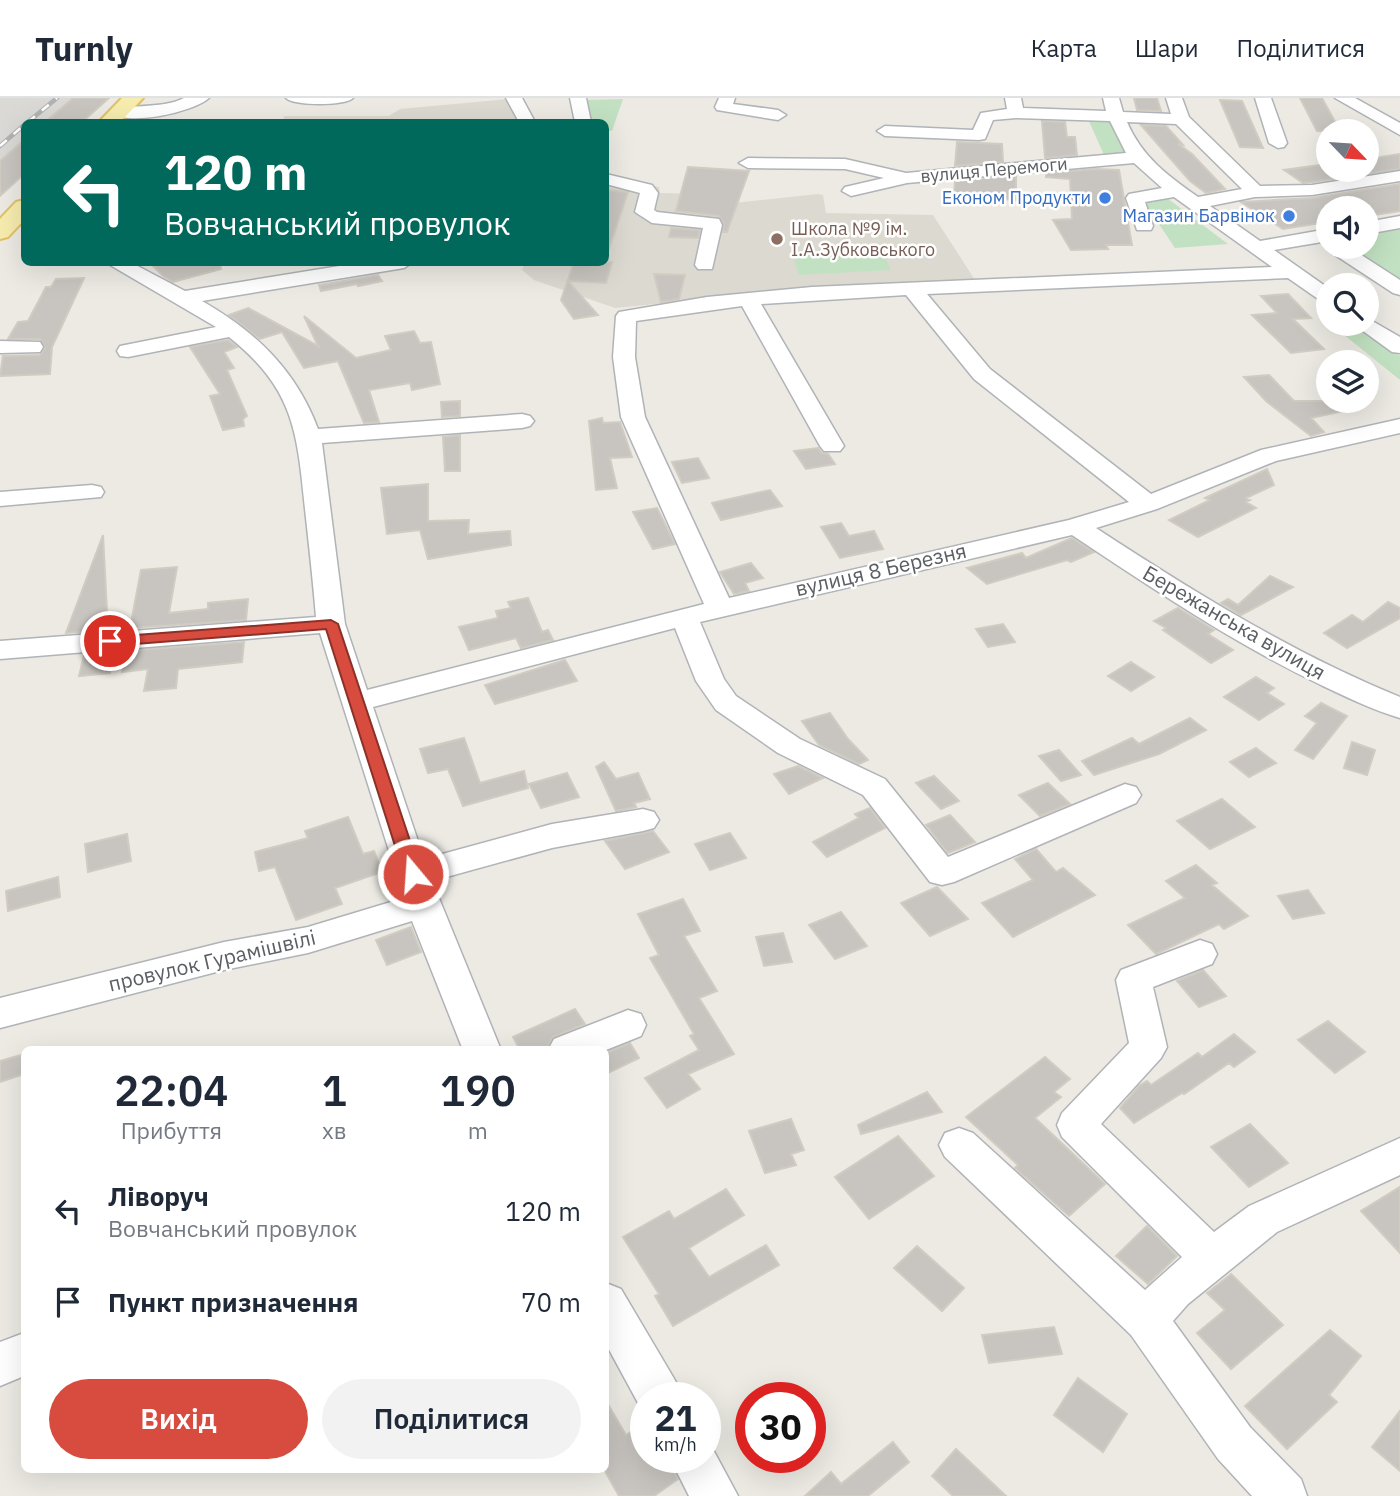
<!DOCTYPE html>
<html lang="uk">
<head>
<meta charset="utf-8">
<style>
	body { margin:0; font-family:"IBM Plex Sans",sans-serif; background:#f2f2f3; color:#1f2937; height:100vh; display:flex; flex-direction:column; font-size:26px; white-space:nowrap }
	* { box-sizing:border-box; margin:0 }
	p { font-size:23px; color:#747a83 }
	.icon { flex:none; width:38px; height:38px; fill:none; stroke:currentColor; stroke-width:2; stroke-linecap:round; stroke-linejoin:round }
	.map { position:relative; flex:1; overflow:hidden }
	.drawer { position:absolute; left:21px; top:948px; width:588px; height:427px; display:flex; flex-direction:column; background:#fff; border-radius:10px; box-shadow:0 7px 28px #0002 }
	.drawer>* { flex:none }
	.guide { position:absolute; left:21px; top:21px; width:588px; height:147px; border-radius:10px; box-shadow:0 7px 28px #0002; background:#00695c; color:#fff; overflow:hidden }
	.needle { width:46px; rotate:115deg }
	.tools { position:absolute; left:1316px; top:21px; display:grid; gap:14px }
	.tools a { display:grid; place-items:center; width:63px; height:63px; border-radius:50%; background:#fff; box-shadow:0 7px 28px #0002; font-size:35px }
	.speed { position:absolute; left:630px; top:1284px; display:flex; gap:14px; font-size:35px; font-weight:700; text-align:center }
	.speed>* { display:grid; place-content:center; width:91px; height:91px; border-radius:50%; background:#fff; box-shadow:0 7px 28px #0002; line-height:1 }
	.speed small { font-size:18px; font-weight:400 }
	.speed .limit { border:10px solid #d22; background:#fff; color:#111 }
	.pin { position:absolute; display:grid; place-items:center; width:60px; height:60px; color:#fff; margin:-30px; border:4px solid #fff; border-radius:50%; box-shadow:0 2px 7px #0007 }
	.me { position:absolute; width:77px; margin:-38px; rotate:342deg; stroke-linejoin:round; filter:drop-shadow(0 0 5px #0008) }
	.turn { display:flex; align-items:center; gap:24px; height:147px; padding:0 28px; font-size:32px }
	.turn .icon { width:91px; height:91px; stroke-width:2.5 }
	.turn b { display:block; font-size:49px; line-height:60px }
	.eta { display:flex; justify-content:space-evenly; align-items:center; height:119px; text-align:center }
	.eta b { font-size:42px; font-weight:600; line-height:49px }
	.cta { display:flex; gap:14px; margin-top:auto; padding:14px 28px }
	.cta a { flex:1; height:80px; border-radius:42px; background:#d74c3e; color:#fff; font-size:28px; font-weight:600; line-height:80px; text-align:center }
	.cta a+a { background:#f2f2f3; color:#1f2937 }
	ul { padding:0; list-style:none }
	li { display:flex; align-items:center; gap:21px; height:91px; padding:0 28px }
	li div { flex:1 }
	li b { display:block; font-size:26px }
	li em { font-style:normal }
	header { display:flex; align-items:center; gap:42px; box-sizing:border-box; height:98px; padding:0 35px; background:#fff; border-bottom:2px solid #e0e1e3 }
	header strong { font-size:33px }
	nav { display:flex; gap:38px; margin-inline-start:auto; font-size:24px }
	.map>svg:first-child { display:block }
	.industrial { fill:#dbd9d5 }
	.education { fill:#dcd9d1 }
	.green { fill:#c2e1c2 }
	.building { fill:#c8c5c0; stroke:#d0ccc2; stroke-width:2 }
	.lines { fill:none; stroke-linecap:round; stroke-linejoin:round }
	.minor-casing { stroke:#b0b3b7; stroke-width:3 }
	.major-casing { stroke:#e2c166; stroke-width:4 }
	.minor { fill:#fff; fill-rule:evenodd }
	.major { fill:#f6ecae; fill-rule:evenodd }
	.rail-casing { stroke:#b1b2b2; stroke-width:4.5 }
	.rail { stroke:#fff; stroke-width:2.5; stroke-dasharray:9; stroke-linecap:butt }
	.route { fill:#d74c3e; stroke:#8c3128; stroke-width:2 }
	.shop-dot { fill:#3f7fe0; stroke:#fff; stroke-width:2.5 }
	.education-dot { fill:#8d6e63; stroke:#fff; stroke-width:2.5 }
	.labels { text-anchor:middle; stroke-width:5; stroke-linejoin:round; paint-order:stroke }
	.far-street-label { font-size:18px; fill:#5b5e62; stroke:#fff }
	.far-shop-label { font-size:18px; fill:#366cbe; stroke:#fff; text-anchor:end }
	.far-education-label { font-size:18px; fill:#785e54; stroke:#fff; text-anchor:start }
	.street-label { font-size:21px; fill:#5b5e62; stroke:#fff }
</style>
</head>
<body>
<header>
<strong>Turnly</strong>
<nav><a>Карта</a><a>Шари</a><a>Поділитися</a></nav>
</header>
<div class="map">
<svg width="1400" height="1398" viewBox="0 0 1400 1398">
	<rect width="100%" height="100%" fill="#eceae3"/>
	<!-- industrial -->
	<path class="industrial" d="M0 0H77L46 24H24V42L0 63Z"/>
	<!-- education -->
	<path class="education" d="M509 1 523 24H283L284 18H389L400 11Z
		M606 78 659 89 660 95 698 96 697 109 818 96 823 97 826 115 933 117 975 182 837 188 615 210 534 182 522 172 525 165 606 164Z"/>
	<!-- green -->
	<path class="green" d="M623 1 612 33H606V24H588L584 2Z
		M1088 21 1110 22 1128 58 1105 59Z
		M1167 100 1228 146 1175 150 1144 104Z
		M1400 124V191L1336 149H1367V130Z
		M882 152 891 172 799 177 792 156Z
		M1356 226 1400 258V282L1333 228Z"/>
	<!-- building -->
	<path class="building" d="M73 0H109L82 24H45Z
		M1134 0H1157L1161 13 1137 12Z
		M1300 0H1322L1340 33H1317Z
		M1220 2 1242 3 1263 50 1240 49Z
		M1042 23 1065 24 1067 39H1075L1077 57 1045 60Z
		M1141 27 1166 28 1183 47 1178 46 1192 56 1225 91 1206 95 1190 83Z
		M24 42V76L0 98V63Z
		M957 44 1002 46 1003 64 955 68Z
		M1400 56V71L1312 84 1303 85 1284 72 1328 66V72H1367V61Z
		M688 69 749 73 727 134H723L724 126 719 118 676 113Z
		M1096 71 1119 72 1132 147H1106L1108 151 1071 152 1053 122 1072 121 1070 81 1046 79V75Z
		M1016 78V102L954 98 955 83Z
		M1400 86V113L1367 118V110H1328V124L1283 131 1241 104 1312 100Z
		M606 92 628 94 609 151 606 150Z
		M671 130 700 132 698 140 669 139Z
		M149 164H220L221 171 173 184 163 178Z
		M574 164H612L606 185 568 183 598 217 574 221 561 202Z
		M654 176 685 177 679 201 661 204Z
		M378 177 382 183 358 188 357 186 321 193 319 187Z
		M84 180 52 249 50 276 0 278 3 258 40 257 45 250 40 241H8L18 224 28 223 46 189H51L56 181Z
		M1288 196 1311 220 1293 221 1324 251 1291 255 1252 217 1277 215 1261 198Z
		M248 210 318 248 304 218 356 260 391 252 385 238 414 233 420 245 431 244 440 286 412 292 410 285 369 292 379 324 364 325 338 263 304 270 282 234 260 241 229 217Z
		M228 242 237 249 224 254 234 270 227 272 247 318 243 321 244 328 223 332 210 298 220 296 190 249Z
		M1269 277 1294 303H1351L1352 311 1311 320 1324 334 1311 338 1266 303 1244 279Z
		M460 303V318L442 319 441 304Z
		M602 320 603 325 620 324 632 359 610 360 617 390 596 392 589 323Z
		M460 337V373H445L443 339Z
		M818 350 822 355 828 356 835 366 806 371 794 353Z
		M698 360 709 380 682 385 672 364Z
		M1267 371 1274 387 1246 400 1250 402 1246 404 1256 410 1198 439 1169 422 1210 402 1205 400Z
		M428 386V423L469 422 468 436 510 433 511 447 428 461 420 432 387 436 381 390Z
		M770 392 782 408 721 422 712 405Z
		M657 410 675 446 653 451 633 414Z
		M841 425 849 438 874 433 883 451 840 460 821 429Z
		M103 437 108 532 66 535Z
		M1072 440 1094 454 1071 464 1067 462 987 486 967 470 1022 455 1026 460Z
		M751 465 763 480 745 485 749 493 734 496 720 474Z
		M177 469 169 515 208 511V505L248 501 246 522 130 530 141 472Z
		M1270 478 1293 489 1241 517 1221 505 1228 501 1238 507Z
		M528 500 542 534 548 532 553 542 521 550 516 540 469 552 459 529 498 520 496 513 511 510 508 504Z
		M1388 504 1400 510V520L1347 550 1324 535 1352 517 1363 524Z
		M1178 510 1214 532 1208 536 1233 552 1211 565 1163 532 1166 530 1154 523Z
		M1003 526 1015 544 988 549 976 531Z
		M244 544 242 564 178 571 176 590 144 593 148 571 122 574 126 553Z
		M109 555 110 575 79 578 84 557Z
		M565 562 577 583 495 606 485 587Z
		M1131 564 1154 579 1131 593 1108 578Z
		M1256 579 1274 590 1267 595 1284 606 1259 622 1224 599Z
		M1321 605 1347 618 1313 661 1295 652 1317 625 1305 618Z
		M830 615 848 641 868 662 859 666 819 647 802 623Z
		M1190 620 1206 632 1159 656 1094 677 1082 663 1132 640 1139 646Z
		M464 640 480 685 524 673 528 690 463 708 448 671 428 675 420 651Z
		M1352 644 1375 652 1367 677 1344 670Z
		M1256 650 1276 665 1249 679 1230 664Z
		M1059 652 1081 677 1061 683 1039 658Z
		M604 664 616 681 638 675 650 701 634 705 636 709 616 713 596 669Z
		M798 668 823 680 789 696 774 676Z
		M567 675 579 699 541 710 529 686Z
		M934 678 959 703 941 711 916 685Z
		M1048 685 1070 706 1040 718 1019 697Z
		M1222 701 1255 729 1210 751 1177 723Z
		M870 710 885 730 827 759 813 744 859 720 855 716Z
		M950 717 975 744 948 755 926 727Z
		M348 719 363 756 374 753 382 774 335 790 342 806 296 822 275 769 259 773 255 754 308 740 305 733Z
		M653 733 669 754 625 771 605 743Z
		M730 735 746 760 710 772 695 746Z
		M127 736 131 763 88 774 85 746Z
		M1036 751 1056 774 1063 770 1095 797 1013 839 982 805 1033 782 1015 761Z
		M1196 767 1217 785 1212 787 1248 818 1224 831 1219 826 1156 856 1128 827 1185 800 1166 783Z
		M58 779 60 799 8 813 6 793Z
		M937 789 968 821 930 838 901 805Z
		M1308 792 1324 815 1293 821 1278 798Z
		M683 801 700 833 684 838 717 893 699 900 734 956 688 976 700 991 667 1010 645 980 699 952 690 938 694 936 650 860 659 857 638 816Z
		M841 814 867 848 835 861 809 827Z
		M411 829 421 854 387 867 376 842Z
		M783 835 792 864 764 868 756 839Z
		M1203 872 1226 898 1199 909 1177 883Z
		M575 911 585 926 553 939 545 952H520L513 939Z
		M1328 923 1365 954 1335 975 1298 942Z
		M1234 936 1255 954 1234 969 1229 965 1184 996 1182 995 1134 1025 1120 1010 1139 988 1147 983 1151 987 1198 955 1202 959Z
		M630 945 639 960 606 976V955Z
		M24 956V976L0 984V963Z
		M1045 959 1070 981 1054 994 1061 999 1035 1020 1105 1086 1069 1118 1015 1070 1018 1067 966 1019Z
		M927 994 942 1014 861 1036 858 1027Z
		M791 1021 804 1052 791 1056 796 1067 765 1075 749 1033Z
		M1250 1026 1288 1065 1249 1089 1211 1049Z
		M898 1038 934 1078 869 1121 835 1079Z
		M1400 1089V1155L1361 1113Z
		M726 1091 744 1117 689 1150 709 1179 766 1147 779 1167 673 1228 655 1198 659 1196 623 1139 669 1113 674 1121Z
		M1147 1128 1177 1158 1148 1186 1116 1158Z
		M917 1148 964 1190 942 1213 894 1170Z
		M1231 1176 1283 1227 1231 1271 1197 1235 1225 1212 1207 1195Z
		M1054 1229 1062 1256 989 1265 982 1237Z
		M1330 1232 1361 1258 1329 1297 1337 1304 1287 1351 1245 1308Z
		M1078 1280 1127 1316 1103 1354 1054 1317Z
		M606 1303 626 1337 646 1324V1360H667L678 1381 654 1398H619L606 1375Z
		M1400 1313V1373L1372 1349Z
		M893 1344 909 1364 868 1398H805L831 1374 841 1386Z
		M956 1351 1006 1398H953L932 1378Z"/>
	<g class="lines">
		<defs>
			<path id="minor" d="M184 0H209C194 14 127 29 111 14 120 5 162 12 184 0Z
				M286 0H353C345 8 294 8 286 0Z
				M506 0H522L535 24H519Z
				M570 0H586L591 24H575Z
				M719 0H735L733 6 778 12 786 17 778 22 717 12 715 9Z
				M1005 0H1021L1023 10 1106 13 1103 0H1119L1123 14 1171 16 1166 0H1182L1189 19 1260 88 1312 87 1400 73V83L1312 97 1255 99 1210 108 1260 143 1328 131V143L1274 152 1328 190V205L1321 203 1288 180 927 196 990 271 1151 396 1261 352 1400 321V335L1276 363 1157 411 1096 430C1194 494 1292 555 1400 599V620C1373 612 1346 599 1321 587 1233 545 1152 490 1072 437L700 524 724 581 736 598 800 641 885 681 948 759 1125 686 1136 689 1141 697 1136 705 954 784 942 787 930 784 863 697 778 655 716 612 696 583 675 530 373 609 424 761 552 726 643 711 654 714 659 722 654 730 643 733 552 750 432 783 501 952H463L412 823 308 855 224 872 0 930V900L224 844 308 829 404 800 320 535 0 561V543L316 519C313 483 309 447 305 411 297 333 294 291 229 239L128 259 120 258 117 253 120 248 216 229 105 164H130L185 193 364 164H413L404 170 202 203C256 234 296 272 318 331L522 316 530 318 534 323 530 328 522 330 322 345 345 526 367 592 704 506 621 319 613 259 616 218 619 214 707 199 812 189 1272 169 1174 99 1145 104 1153 128 1151 132H1137L1126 100 1129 96 1162 90 1134 65 907 85 851 98 842 93 845 89 884 80 845 71 748 70 739 65 748 60 845 61 906 75 1126 55 1110 23 1016 20 993 22 985 41 979 42 885 38 877 33 885 28 973 32 981 15 1007 11ZM1127 24 1176 26 1242 91 1198 99C1168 78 1142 59 1127 24ZM906 197 974 281 1129 404 1069 422 729 500 645 319 635 259 636 223 742 208 820 348 824 353H840L844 348 761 206Z
				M1255 0H1271L1287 45 1284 49 1278 50 1269 45Z
				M1335 0H1355L1400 25V37Z
				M606 76 652 87 658 95 654 112 657 114 719 121 722 127 712 171H698L695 167 703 130 652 125 635 114 640 95 606 86Z
				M1400 118V130L1367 136V124Z
				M1328 146V149H1349L1400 182V197L1393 195 1329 153 1326 149Z
				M1367 220 1400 239V255L1392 254 1359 230 1356 226H1367Z
				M0 243 40 244 43 249 40 254 0 255Z
				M92 387 101 389 104 394 101 399 0 408V394Z
				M1200 842 1212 846 1217 856 1212 866 1153 889 1167 949 1161 960 1101 1026 1214 1134 1249 1108 1400 1040V1077L1277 1134 1188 1206 1173 1223 1250 1329 1301 1381 1307 1398H1252L1218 1361 1131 1237 945 1059 939 1047 945 1035 959 1030 973 1035 1145 1192 1182 1159 1062 1039 1057 1027 1062 1015 1129 945 1116 882 1121 872Z
				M628 912 641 916 646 927 641 938 606 952H548L554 941Z
				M606 1185 621 1191 676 1284 682 1300H646L644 1316 606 1246Z
				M24 1235V1278L0 1288V1244Z
				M705 1342 709 1344 738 1398H689L670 1360H705Z"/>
			<path id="major" d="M122 0H143L120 24H99Z
				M24 102V122L8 139 0 141V121L16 104Z"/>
		</defs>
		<!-- minor casing -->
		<use href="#minor" class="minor-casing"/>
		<!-- major casing -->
		<use href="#major" class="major-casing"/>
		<!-- minor -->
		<use href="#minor" class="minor"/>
		<!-- major -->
		<use href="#major" class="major"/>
		<defs>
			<path id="rail" d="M28 24 57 0
				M0 48 24 27"/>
		</defs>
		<!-- rail casing -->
		<use href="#rail" class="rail-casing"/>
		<!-- rail -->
		<use href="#rail" class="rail"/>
	</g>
	<!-- route -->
	<path class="route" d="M331 522 338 526 421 776 419 780H407L404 776 326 531 110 548 103 543 110 539Z"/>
	<!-- markers -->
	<g class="shop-dot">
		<circle cx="1105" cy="100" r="7"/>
		<circle cx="1289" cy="118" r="7"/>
	</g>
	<circle class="education-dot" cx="777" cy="141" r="7"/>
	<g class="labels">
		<!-- far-street labels -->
		<g class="far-street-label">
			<text transform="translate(994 72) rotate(-5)" y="6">вулиця Перемоги</text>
		</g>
		<!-- far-shop labels -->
		<g class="far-shop-label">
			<text x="1091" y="106">Економ Продукти</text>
			<text x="1275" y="124">Магазин Барвінок</text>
		</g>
		<!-- far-education labels -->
		<g class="far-education-label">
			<text x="791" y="137">Школа №9 ім.<tspan x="791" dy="21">І.А.Зубковського</tspan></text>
		</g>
		<!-- street labels -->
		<g class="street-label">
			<text transform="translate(881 472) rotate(-13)" y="7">вулиця 8 Березня</text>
			<text transform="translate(1234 525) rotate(30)" y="7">Бережанська вулиця</text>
			<text transform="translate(212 863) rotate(-13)" y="7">провулок Гурамішвілі</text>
		</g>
	</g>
</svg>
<div class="tools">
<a><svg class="needle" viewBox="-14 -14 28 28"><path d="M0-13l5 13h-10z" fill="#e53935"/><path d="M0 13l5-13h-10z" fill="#747a83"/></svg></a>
<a><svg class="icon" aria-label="sound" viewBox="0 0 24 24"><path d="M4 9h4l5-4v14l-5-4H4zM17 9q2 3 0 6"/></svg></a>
<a><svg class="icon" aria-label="search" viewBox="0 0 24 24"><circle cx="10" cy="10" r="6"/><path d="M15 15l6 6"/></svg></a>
<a><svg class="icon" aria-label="layers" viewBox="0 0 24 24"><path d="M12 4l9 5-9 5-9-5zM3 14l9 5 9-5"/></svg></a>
</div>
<div class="speed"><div>21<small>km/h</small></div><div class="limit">30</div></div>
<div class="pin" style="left:110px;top:543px;background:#d93025"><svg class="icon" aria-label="arrive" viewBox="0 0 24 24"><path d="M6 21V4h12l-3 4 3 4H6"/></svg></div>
<svg class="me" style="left:413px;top:776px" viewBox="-20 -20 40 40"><circle r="17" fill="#d74c3e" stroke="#fff" stroke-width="3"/><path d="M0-11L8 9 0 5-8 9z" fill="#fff"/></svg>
<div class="guide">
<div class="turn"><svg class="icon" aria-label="left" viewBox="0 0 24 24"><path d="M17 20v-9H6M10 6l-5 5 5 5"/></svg><div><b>120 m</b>Вовчанський провулок</div></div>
</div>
<section class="drawer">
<div class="eta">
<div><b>22:04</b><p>Прибуття</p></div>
<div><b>1</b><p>хв</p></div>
<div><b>190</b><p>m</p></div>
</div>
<ul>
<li><svg class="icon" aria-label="left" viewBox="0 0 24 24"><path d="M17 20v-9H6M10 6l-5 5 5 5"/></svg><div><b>Ліворуч</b><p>Вовчанський провулок</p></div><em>120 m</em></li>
<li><svg class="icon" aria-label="arrive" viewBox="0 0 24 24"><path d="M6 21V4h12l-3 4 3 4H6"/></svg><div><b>Пункт призначення</b></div><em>70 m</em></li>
</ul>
<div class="cta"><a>Вихід</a><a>Поділитися</a></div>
</section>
</div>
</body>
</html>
